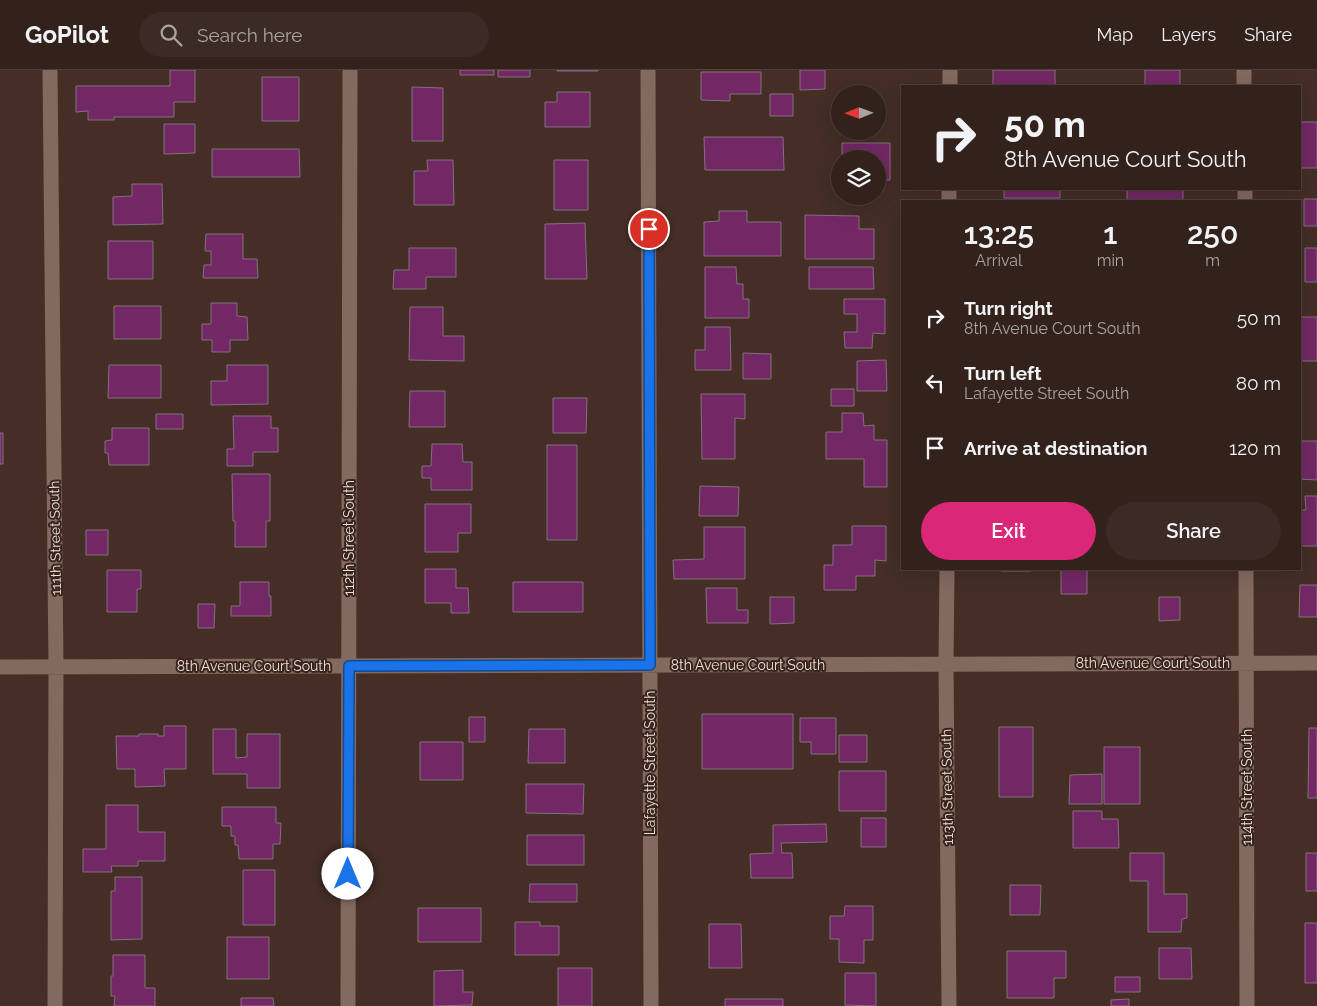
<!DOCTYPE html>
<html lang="en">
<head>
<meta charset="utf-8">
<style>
	body { margin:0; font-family:Raleway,sans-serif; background:#3b2a25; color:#f1f3f6; height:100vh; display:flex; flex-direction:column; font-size:19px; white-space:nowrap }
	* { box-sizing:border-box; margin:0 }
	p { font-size:16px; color:#a9a4a3 }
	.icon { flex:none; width:28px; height:28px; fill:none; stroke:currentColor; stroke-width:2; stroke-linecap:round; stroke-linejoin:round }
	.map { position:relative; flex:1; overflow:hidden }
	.panel { position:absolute; left:901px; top:130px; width:400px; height:370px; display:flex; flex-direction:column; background:#33221c; border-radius:0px; box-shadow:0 5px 20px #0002,0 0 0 1px #4e3f3b }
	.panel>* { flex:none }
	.banner { position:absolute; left:901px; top:15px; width:400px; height:105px; border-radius:0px; box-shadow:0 5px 20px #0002,0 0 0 1px #4e3f3b; background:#33221c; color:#f1f3f6; overflow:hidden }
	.needle { width:32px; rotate:269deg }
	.buttons { position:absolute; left:831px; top:15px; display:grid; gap:10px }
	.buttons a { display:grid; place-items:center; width:55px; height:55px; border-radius:50%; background:#33221c; box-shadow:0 5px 20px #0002,0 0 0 1px #4e3f3b; font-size:25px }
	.pin { position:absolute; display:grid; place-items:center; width:42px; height:42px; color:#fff; margin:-21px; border:2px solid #fff; border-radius:50%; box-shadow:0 1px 5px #0007 }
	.me { position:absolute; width:55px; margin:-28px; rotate:0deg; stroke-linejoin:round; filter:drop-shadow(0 0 4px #0008) }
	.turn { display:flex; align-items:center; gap:18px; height:105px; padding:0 20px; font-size:22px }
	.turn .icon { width:65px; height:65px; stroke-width:2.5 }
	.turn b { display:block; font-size:35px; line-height:42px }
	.eta { display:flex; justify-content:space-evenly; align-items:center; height:85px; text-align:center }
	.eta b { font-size:30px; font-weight:600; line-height:35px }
	.button { display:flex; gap:10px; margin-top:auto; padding:10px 20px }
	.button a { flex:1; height:58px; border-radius:30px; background:#db2777; color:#fff; font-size:20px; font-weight:600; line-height:58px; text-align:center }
	.button a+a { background:#3b2a25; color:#f1f3f6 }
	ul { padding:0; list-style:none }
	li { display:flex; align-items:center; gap:15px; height:65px; padding:0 20px }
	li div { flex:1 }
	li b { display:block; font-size:19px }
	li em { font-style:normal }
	header { display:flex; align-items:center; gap:30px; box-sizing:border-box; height:70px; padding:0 25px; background:#33221c; border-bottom:1px solid #4e3f3b }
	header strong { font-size:24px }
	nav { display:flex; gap:28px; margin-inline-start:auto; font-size:18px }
	.search { width:350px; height:45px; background:#3b2a25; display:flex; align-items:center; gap:12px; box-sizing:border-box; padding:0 18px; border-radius:28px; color:#a9a4a3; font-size:19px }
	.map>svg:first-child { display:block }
	.building { fill:#722864; stroke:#846f7f }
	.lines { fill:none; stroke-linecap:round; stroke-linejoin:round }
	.minor { stroke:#836a60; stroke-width:15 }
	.secondary { stroke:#836a60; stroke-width:15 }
	.route-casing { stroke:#114b97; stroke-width:12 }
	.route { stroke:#1a73e8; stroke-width:9 }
	.labels { text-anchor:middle; stroke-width:4; stroke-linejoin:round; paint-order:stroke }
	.street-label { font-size:14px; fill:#eddfd9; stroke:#39241c }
</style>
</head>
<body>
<header>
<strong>GoPilot</strong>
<div class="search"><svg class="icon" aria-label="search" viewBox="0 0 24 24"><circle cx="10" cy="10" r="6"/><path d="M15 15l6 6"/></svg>Search here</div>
<nav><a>Map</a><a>Layers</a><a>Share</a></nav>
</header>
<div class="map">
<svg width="1317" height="936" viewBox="0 0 1317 936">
	<rect width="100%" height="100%" fill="#442e26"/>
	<!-- building -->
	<path class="building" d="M170 0H195V32H174V47H114V50H88V41L76 42V16H170Z
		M460 0H494V5H460Z
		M498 0H530V7H498Z
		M557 0H598V1H557Z
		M800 0H825V19L800 20Z
		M993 0H1055V16H993Z
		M1145 0H1180V16H1145Z
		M701 2H761V24H730V31L701 30Z
		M262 7H299V51H262Z
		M412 17 443 18V71H412Z
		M557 22H590V57H545V32H557Z
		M770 24H793V46H770Z
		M1300 52H1317V98H1300Z
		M164 54H195V83L164 84Z
		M704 67H783L784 100H705Z
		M842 73H890V110H878V89H842Z
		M212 79H299L300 107H212Z
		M427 90H453L454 135H414V101H428Z
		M554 90H588V140H554Z
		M132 114H162L163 154 113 155V127L132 126Z
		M1004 119H1060V128H1004Z
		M1127 119H1183V131H1127Z
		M1304 129H1317V156H1304Z
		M719 141H747V152H781V186H704V152L719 151Z
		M805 145 859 146V159H874V189H805Z
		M585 153 587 209H545V154Z
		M206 164H243V189H257L258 208H203L204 195H211V181H205Z
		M108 171H153V209H108Z
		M409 178H456V207H426V219H393L394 200H409Z
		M1305 178H1317V212H1305Z
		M705 197H736L737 214H743V229H749V248H705Z
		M809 197H873L874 219H809Z
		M844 229H885V264L873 263 872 278H845L844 262H857V244H844Z
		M211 233H237V246L247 247 248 270H230V282H212V270H202V254H211Z
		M114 236H161V269H114Z
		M410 237H443V266H464V291L409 290Z
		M1301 247H1317V291H1301Z
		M705 257H730L731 300H695V280H705Z
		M743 283 771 284V309H743Z
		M886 290 887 321H857V291Z
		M109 295H161V328H108Z
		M227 295H268V334L211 335V311H227Z
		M831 319H854V336H831Z
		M410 321H445V357H409Z
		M701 324H745V349L735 348V389H702Z
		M553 328H587L586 363H553Z
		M842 343H863L864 356 874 355V370H887V417H864V389H826V362H842Z
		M156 344H183V359H156Z
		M233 346H271V358H278V382H253V396H227V379H234Z
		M112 358H149V395H109L108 383H105V371L112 370Z
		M0 363H3V394H0Z
		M1300 371H1317V410L1300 409Z
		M432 374H462L463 392H472V420H431V408H422V396H431Z
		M547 375H577V470H547Z
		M232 404H270V451H266V477H235V451H233Z
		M700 416 739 417 738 446H699Z
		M1305 426H1317V476H1300V440H1306Z
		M425 434H471V463H458V482H425Z
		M852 456H886V491L875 490V506H856V520H824V495H833V475H852Z
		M704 457H745V509H674L673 490 704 489Z
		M86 460H108V485H86Z
		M425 499H456V518H468L469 543H451V533H425Z
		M1001 499H1031V501H1001Z
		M1061 499H1087V524H1061Z
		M107 500H141V519H137V542H107Z
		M240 512H269V526H271V546H231V536H240Z
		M513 512H583V542H513Z
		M1300 515H1317V547H1299Z
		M706 518H737V540H748V553H707Z
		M770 527H794V553L770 554Z
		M1159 527H1180V550L1159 551Z
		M198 534H215L214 558H198Z
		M702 644H793V699H702Z
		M469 647H485V672H469Z
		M800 648H836V684H811V672H800Z
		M164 656H186V699H164L165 716 135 717V699H117L116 666H139V664H158V666H164Z
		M999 657H1033V727H999Z
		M1309 658H1317V728H1308Z
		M213 659H236V688L247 687V664H280V718H247V704H213Z
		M529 659H565V693H528Z
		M839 665H867V692H839Z
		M420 672H463V710H420Z
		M1104 677H1140V734H1104Z
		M839 701H886V741H839Z
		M1102 704V734H1069L1070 705Z
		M526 714H584L583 744 526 743Z
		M106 735H138V762H165V791H138V796H111L112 802H83V779H106Z
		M222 737H276V753H281L280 774H273V789H239L238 775H235V766H231V756H222Z
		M1073 741H1102V749H1118L1119 778H1073Z
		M861 748H886V777H861Z
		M826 754 827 772 781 773 782 783H792L793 808H751L750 784 773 783V755Z
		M527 765H584V795H527Z
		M1130 783H1164V824H1187V848L1182 849 1181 862H1148V811H1130Z
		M1306 783H1317V821H1306Z
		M243 800H275V855H243Z
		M115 807H142V869L111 870V821H115Z
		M530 814H577V832H529Z
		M1010 815H1041L1040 845H1010Z
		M845 836H873V870H864V893L839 892V869H830V846H844Z
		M418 838H481V872H418Z
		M515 852H540V856H559V885H515Z
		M1305 853H1317V913H1305Z
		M709 854H741L742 898H709Z
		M227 867H269V909H227Z
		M1159 878H1191L1192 909H1159Z
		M1007 881H1066V908H1054V928H1007Z
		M113 885H145V918H155V936H114L115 926H111V906H113Z
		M558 898H592V936H558Z
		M463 900V922H473L472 935 434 936V901Z
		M845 903H876V936L845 935Z
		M1115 907H1140V922H1115Z
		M241 928H273L274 936H241Z
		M725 929H783V936H725Z
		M1129 929V936H1111V930Z"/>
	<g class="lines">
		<!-- minor -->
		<path class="minor" d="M50 0 56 597 55 936
			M648 0 651 936
			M1244 0V16
			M950 16V0
			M1245 119V131
			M949 131V119
			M947 499 946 594 949 936
			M1246 499 1247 936
			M0 597 1317 593"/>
		<!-- secondary -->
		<path class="secondary" d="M348 936 350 0"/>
	</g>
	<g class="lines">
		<defs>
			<path id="route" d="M348 804 349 596 650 595 649 159"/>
		</defs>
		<!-- route casing -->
		<use href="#route" class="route-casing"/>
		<!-- route -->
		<use href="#route" class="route"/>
	</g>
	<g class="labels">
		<!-- street labels -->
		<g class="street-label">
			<text transform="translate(55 468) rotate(-91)" y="5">111th Street South</text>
			<text transform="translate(349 468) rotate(-90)" y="5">112th Street South</text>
			<text x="1153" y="598">8th Avenue Court South</text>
			<text x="748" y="600">8th Avenue Court South</text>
			<text x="254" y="601">8th Avenue Court South</text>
			<text transform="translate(650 693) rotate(-90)" y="5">Lafayette Street South</text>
			<text transform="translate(947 717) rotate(-91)" y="5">113th Street South</text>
			<text transform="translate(1247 717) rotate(-90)" y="5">114th Street South</text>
		</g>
	</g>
</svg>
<div class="buttons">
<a><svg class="needle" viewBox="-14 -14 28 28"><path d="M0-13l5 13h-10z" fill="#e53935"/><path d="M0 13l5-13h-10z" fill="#a9a4a3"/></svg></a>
<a><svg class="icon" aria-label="layers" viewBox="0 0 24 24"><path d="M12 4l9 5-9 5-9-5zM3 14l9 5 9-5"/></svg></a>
</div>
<div class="pin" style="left:649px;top:159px;background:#d93025"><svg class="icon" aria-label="arrive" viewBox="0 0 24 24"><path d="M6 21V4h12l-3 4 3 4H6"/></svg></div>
<svg class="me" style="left:348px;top:804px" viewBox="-20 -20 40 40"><circle r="19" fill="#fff"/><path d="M0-13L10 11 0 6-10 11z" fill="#1a73e8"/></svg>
<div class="banner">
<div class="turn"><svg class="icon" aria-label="right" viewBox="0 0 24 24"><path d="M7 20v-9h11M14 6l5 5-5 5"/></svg><div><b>50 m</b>8th Avenue Court South</div></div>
</div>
<section class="panel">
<div class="eta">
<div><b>13:25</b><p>Arrival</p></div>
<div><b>1</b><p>min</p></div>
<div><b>250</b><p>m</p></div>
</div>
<ul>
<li><svg class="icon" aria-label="right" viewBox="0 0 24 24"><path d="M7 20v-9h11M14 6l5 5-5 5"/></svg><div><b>Turn right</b><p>8th Avenue Court South</p></div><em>50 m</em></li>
<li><svg class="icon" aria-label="left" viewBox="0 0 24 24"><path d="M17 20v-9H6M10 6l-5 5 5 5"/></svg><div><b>Turn left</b><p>Lafayette Street South</p></div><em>80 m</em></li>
<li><svg class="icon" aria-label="arrive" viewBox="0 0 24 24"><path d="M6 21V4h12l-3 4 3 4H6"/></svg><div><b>Arrive at destination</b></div><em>120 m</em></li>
</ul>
<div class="button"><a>Exit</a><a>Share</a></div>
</section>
</div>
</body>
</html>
